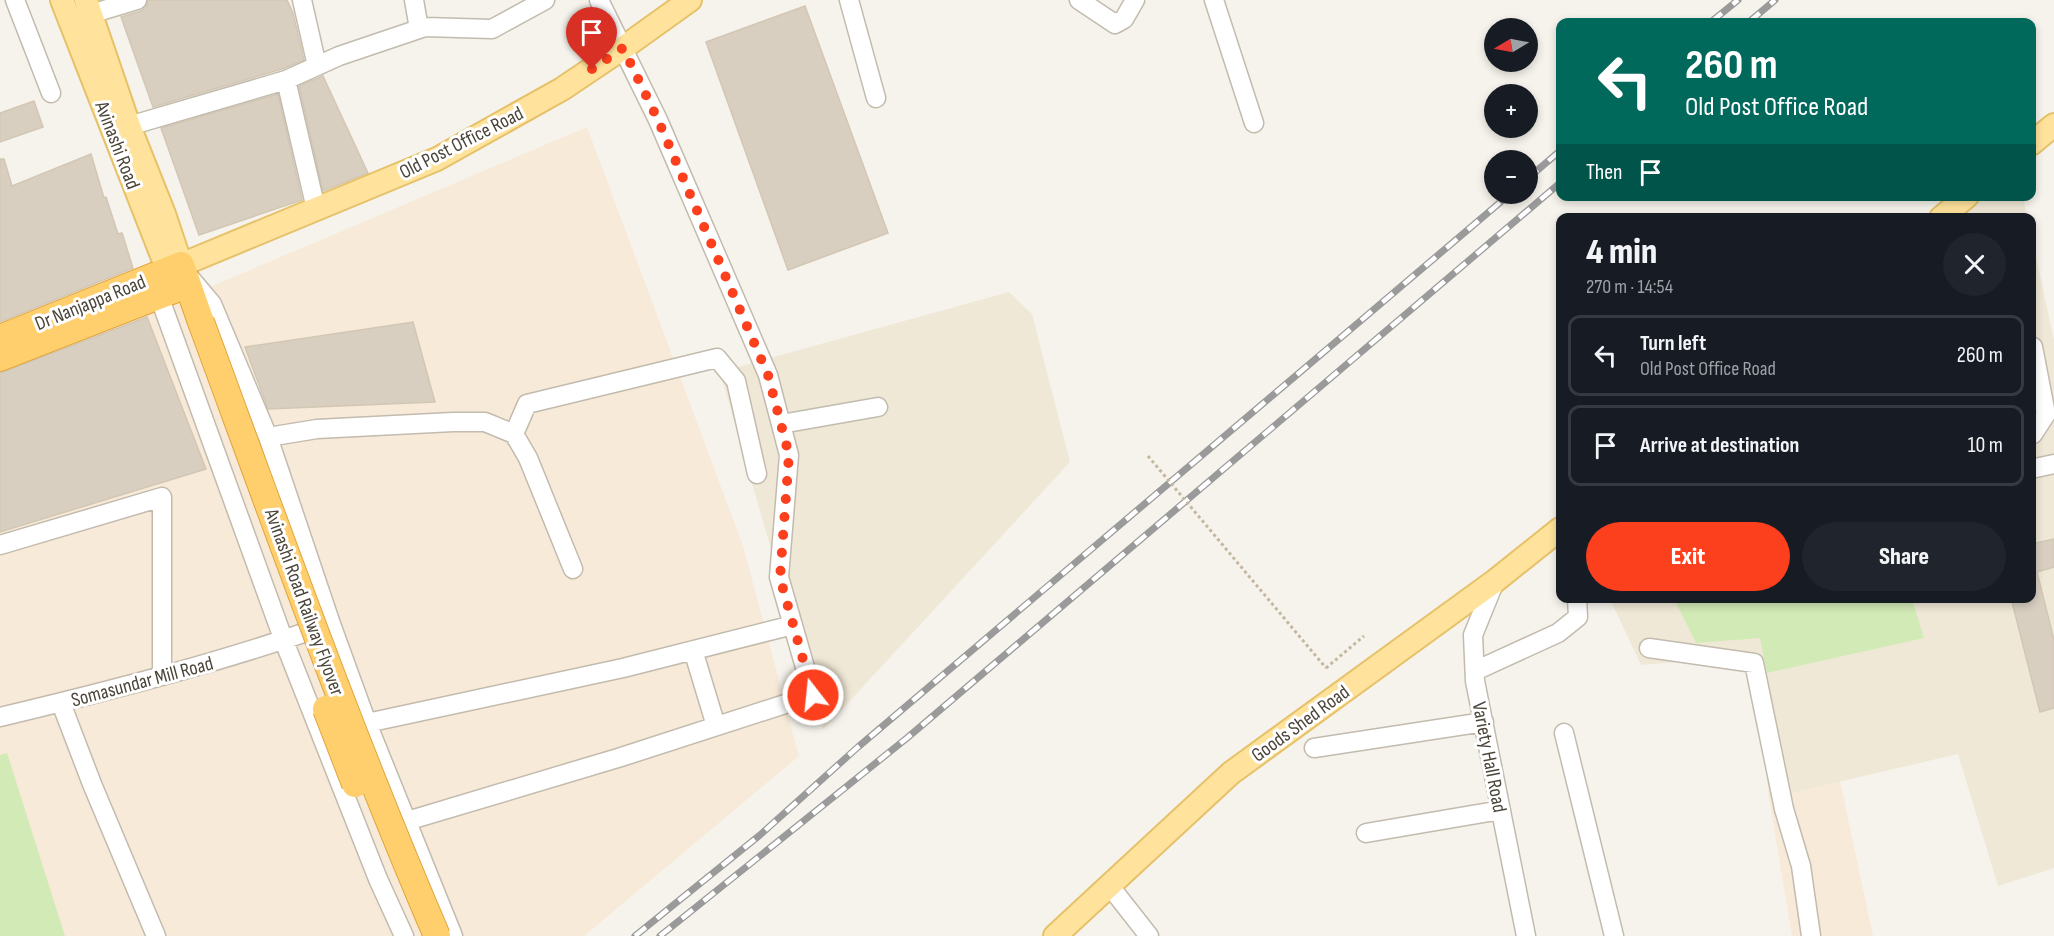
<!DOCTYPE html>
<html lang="en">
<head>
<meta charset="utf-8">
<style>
	body { margin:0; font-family:"Sofia Sans Condensed",sans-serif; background:#20242c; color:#f1f3f6; height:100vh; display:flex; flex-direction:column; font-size:22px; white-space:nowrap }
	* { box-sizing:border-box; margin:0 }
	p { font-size:20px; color:#9ea1a6 }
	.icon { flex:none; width:33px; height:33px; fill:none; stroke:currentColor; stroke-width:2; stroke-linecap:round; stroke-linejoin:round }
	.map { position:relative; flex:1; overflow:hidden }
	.details { position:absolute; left:1556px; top:213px; width:480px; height:390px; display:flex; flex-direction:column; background:#171b24; border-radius:12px; box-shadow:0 3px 9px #0003 }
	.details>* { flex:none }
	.top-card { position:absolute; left:1556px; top:18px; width:480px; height:183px; border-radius:12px; box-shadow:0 3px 9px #0003; background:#00695c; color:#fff; overflow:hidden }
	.needle { width:39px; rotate:260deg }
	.buttons { position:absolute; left:1484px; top:18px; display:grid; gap:12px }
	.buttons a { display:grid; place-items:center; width:54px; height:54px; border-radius:50%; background:#171b24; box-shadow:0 3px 9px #0003; font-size:30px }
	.pin { position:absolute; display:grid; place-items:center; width:51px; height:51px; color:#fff; margin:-62px -26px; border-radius:50% 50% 50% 0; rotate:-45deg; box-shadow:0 0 6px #0007 }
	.pin .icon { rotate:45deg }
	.me { position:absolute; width:66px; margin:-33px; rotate:344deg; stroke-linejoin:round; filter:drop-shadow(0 0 4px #0008) }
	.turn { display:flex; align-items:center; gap:21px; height:126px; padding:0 30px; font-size:27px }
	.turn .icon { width:78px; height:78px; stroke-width:2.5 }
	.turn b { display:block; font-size:42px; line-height:51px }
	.then { display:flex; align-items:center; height:57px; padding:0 30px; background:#0003; gap:12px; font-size:22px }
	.round { display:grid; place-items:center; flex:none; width:63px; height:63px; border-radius:32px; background:#20242c }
	.headline { display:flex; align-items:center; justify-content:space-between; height:102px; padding:0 30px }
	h1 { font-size:36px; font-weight:800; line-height:45px }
	.action { display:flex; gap:12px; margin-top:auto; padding:12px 30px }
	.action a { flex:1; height:69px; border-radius:36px; background:#fc3f1d; color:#fff; font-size:24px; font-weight:800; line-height:69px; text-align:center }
	.action a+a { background:#20242c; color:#f1f3f6 }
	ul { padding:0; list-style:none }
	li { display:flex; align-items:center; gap:18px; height:81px; margin:0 12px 9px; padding:0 18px; border:3px solid #363941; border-radius:12px }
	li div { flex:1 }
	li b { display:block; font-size:22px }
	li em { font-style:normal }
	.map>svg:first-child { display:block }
	.commercial { fill:#f7ead8 }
	.education { fill:#efe8d6 }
	.green { fill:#d2eab5 }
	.building { fill:#d8cfc1; stroke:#d3c7b4; stroke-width:1.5 }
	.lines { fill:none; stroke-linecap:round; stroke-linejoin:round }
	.minor-casing { stroke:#c2bbae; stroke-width:21 }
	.major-casing { stroke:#e6c16a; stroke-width:26 }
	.highway-casing { stroke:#e0a43c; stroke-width:28 }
	.path { stroke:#c4b79f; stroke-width:3; stroke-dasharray:3 3; stroke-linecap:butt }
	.minor { stroke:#fff; stroke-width:18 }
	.major { stroke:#ffe39c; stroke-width:22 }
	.highway { stroke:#ffcf6e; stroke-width:26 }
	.rail-casing { stroke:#9a9a9a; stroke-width:7 }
	.rail { stroke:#fff; stroke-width:4.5; stroke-dasharray:14; stroke-linecap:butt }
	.highway-bridge-casing { stroke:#e0a43c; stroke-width:28; stroke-linecap:butt }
	.path-bridge { stroke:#c4b79f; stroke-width:3; stroke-dasharray:3 3; stroke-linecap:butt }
	.highway-bridge { stroke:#ffcf6e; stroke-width:26 }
	.route { stroke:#fc3f1d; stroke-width:10; stroke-dasharray:0 18 }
	.labels { text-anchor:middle; stroke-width:6; stroke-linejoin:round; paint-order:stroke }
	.street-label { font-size:20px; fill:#4b4439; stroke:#fff }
</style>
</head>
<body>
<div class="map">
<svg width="2054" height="936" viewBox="0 0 2054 936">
	<rect width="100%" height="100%" fill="#f6f3ec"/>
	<!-- commercial -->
	<path class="commercial" d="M587 127 743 546 799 756 584 936H0V376Z
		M1840 781 1873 936H1792L1769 798Z"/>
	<!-- education -->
	<path class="education" d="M1980 196 2023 197 2027 217 1954 218Z
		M2031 234 2054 340V868L1998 886 1958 754 1769 798 1757 655 1641 665 1610 599 2031 598Z
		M1009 292 1032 314 1070 462 823 730 720 372Z"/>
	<!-- green -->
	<path class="green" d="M1674 599H1912L1924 638 1767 673 1760 638 1696 643Z
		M7 753 65 936H0V755Z"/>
	<!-- building -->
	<path class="building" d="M148 0H287L293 13 304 60 282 69 153 107 121 17 141 11 146 7Z
		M805 6 888 233 788 270 706 42Z
		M323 76 368 173 323 191 299 86Z
		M278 94 302 200 199 235 161 128Z
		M34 101 43 127 0 142V113Z
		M91 154 104 198 106 197 118 234 122 233 133 268 0 322V159H4L12 186Z
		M147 317 206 469 0 532V373Z
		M413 322 435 402 268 409 245 347Z
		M2054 539V567L2037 572 2054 640V708L2040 712 2011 598H2031V544Z"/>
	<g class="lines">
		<defs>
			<path id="minor" d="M15 0 51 93
				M302 0 317 66
				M414 0 419 29
				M849 0 876 98
				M1079 0 1115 24 1124 19 1135 0
				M1214 0 1254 123
				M91 14 137 0
				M286 80 316 209
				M129 126 286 80 339 56 425 27 492 29 545 0
				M191 279 212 304 268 437 331 624 367 723 453 936
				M155 285 284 641 378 879 404 936
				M2031 346 2033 347 2046 414 2033 434H2031
				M781 424 878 407
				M514 434 527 404 717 358 736 381 757 474
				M268 437 317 429 453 422H485L514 434 528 458 573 569
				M2031 469 2054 464
				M0 545 162 497V676
				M1495 581 1473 635 1475 681 1526 936
				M1649 648 1754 663 1784 809 1801 866 1811 936
				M693 650 716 726
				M1475 671 1558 633 1578 617 1577 598
				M61 703 92 784 156 936
				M0 717C109 691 218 663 324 626
				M367 723 623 668 793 625
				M1564 733 1614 936
				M1314 748 1484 722
				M407 821 618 758 813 695 779 577 789 455 768 375 658 120 599 0
				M1366 833 1501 810
				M1109 885 1149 936"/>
			<path id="major" d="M62 0 168 271
				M86 0 129 126 164 214 181 265 437 159 562 89 623 48 690 0
				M2031 144 2054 125
				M1941 218 1967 196
				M1055 936 1231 773 1495 581 1560 529"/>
			<path id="highway" d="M0 338 181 265 201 322
				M0 358 174 290"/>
		</defs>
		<!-- minor casing -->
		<use href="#minor" class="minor-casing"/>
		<!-- major casing -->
		<use href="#major" class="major-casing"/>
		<!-- highway casing -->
		<use href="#highway" class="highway-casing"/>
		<!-- path -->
		<path class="path" d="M1326 668 1364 636"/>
		<!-- minor -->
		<use href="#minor" class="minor"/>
		<!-- major -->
		<use href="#major" class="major"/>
		<!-- highway -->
		<use href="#highway" class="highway"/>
		<defs>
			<path id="rail" d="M1711 22 1738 0
				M1749 22 1775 0
				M1527 179 1560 151
				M635 936 760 835 858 747 1510 194
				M660 936 907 738 1560 183"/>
		</defs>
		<!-- rail casing -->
		<use href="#rail" class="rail-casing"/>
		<!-- rail -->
		<use href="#rail" class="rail"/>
		<defs>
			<path id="highway-bridge" d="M201 322C277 528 350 734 437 936
				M326 709 355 784"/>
		</defs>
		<!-- highway-bridge casing -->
		<use href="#highway-bridge" class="highway-bridge-casing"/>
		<!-- path-bridge -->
		<path class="path-bridge" d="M1148 456 1326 668"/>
		<!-- highway-bridge -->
		<use href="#highway-bridge" class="highway-bridge"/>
	</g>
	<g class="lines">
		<!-- route -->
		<path class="route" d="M592 69 623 48 658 120 768 375 789 455 780 578 813 695"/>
	</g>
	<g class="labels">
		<!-- street labels -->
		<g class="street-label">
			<text transform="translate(461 142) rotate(-27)" y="7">Old Post Office Road</text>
			<text transform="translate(118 145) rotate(69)" y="7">Avinashi Road</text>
			<text transform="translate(90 302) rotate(-22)" y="7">Dr Nanjappa Road</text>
			<text transform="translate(305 602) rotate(70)" y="7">Avinashi Road Railway Flyover</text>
			<text transform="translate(142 681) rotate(-15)" y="7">Somasundar Mill Road</text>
			<text transform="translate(1300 723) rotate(-36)" y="7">Goods Shed Road</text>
			<text transform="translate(1490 757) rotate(79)" y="7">Variety Hall Road</text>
		</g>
	</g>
</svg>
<div class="buttons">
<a><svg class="needle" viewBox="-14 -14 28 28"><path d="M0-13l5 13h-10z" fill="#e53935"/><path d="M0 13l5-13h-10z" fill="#9ea1a6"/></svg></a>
<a>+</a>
<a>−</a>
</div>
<div class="pin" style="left:592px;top:69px;background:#d93025"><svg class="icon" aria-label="arrive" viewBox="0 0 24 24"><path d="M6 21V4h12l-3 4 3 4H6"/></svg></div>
<svg class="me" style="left:813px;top:695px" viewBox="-20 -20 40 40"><circle r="17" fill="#fc3f1d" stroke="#fff" stroke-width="3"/><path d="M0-11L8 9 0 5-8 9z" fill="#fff"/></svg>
<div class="top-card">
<div class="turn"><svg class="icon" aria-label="left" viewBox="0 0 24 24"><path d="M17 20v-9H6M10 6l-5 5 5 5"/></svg><div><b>260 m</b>Old Post Office Road</div></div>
<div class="then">Then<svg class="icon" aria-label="arrive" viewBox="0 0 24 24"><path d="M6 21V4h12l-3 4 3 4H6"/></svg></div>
</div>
<section class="details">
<div class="headline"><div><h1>4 min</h1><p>270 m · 14:54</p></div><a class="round"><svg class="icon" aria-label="close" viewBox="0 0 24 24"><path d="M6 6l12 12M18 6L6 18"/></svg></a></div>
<ul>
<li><svg class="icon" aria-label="left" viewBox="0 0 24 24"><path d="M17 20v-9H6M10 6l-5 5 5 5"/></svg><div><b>Turn left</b><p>Old Post Office Road</p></div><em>260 m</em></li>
<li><svg class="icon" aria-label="arrive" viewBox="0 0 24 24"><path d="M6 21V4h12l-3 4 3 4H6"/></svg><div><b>Arrive at destination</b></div><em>10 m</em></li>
</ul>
<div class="action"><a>Exit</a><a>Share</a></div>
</section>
</div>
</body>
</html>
